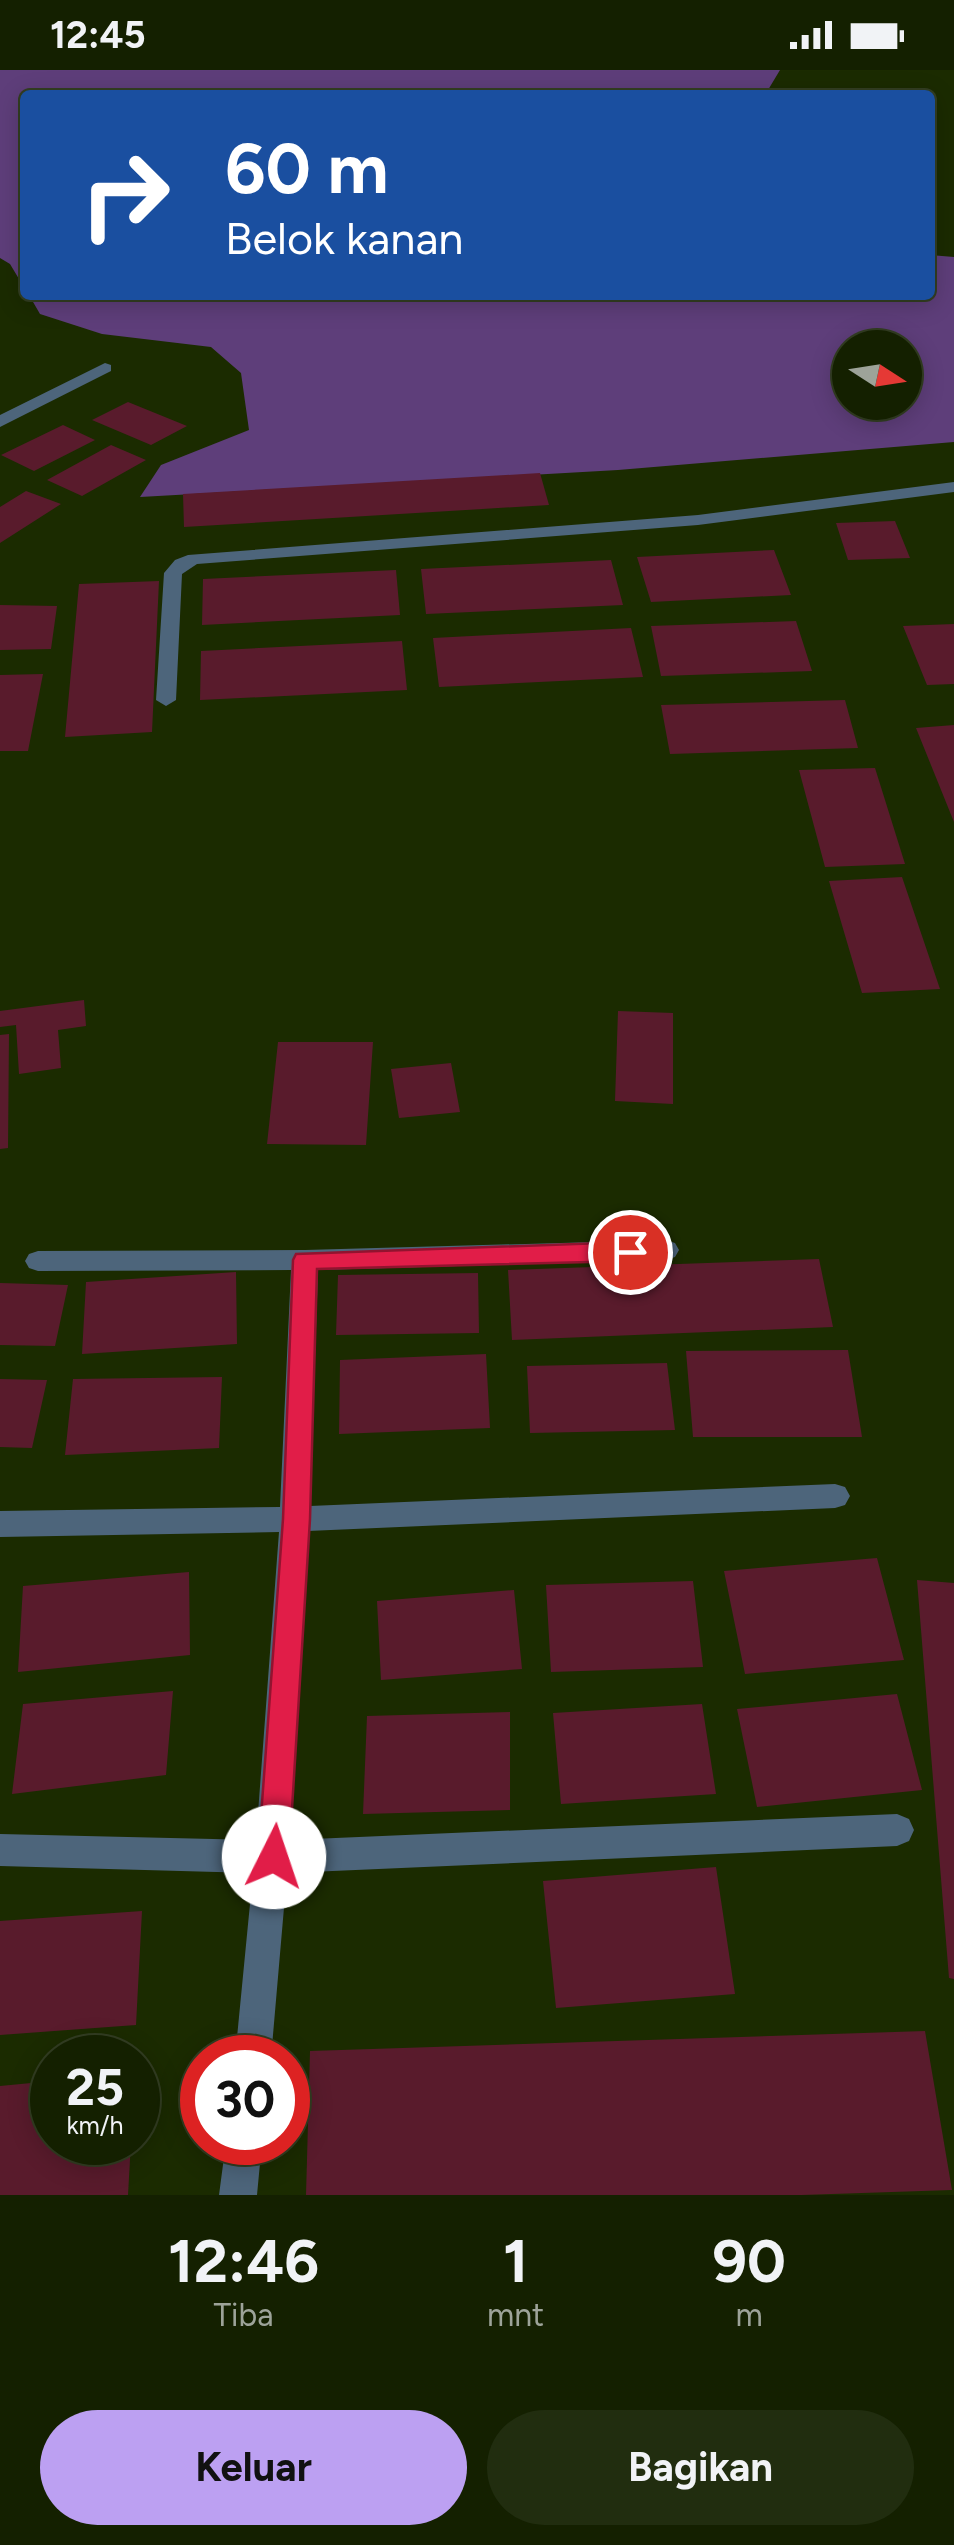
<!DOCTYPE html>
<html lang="id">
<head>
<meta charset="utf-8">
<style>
	body { margin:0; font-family:Figtree,sans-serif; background:#212d0f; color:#f1f3f6; height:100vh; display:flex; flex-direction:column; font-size:38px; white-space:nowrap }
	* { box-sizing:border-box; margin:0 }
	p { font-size:32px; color:#9da399 }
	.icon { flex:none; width:55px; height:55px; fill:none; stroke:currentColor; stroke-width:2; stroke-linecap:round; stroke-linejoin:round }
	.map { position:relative; height:2125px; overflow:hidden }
	.panel { display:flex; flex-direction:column; background:#142000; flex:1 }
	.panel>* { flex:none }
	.banner { position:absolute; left:20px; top:20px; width:915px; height:210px; border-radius:10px; box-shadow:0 5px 25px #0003,0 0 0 2px #333e22; background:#1a4fa0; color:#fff; overflow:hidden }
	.needle { width:65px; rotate:102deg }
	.fabs { position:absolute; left:832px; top:260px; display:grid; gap:20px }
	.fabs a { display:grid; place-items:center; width:90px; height:90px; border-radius:50%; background:#142000; box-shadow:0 5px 25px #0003,0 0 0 2px #333e22; font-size:50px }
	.speed { position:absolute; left:30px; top:1965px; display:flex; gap:20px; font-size:50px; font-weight:700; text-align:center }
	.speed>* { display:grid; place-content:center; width:130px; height:130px; border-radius:50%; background:#142000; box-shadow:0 5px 25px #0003,0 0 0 2px #333e22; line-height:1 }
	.speed small { font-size:25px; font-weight:400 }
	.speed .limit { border:15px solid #d22; background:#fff; color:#111 }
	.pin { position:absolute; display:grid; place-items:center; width:85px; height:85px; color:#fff; margin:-42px; border:5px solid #fff; border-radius:50%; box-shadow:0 2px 10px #0007 }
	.me { position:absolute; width:110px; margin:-55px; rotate:4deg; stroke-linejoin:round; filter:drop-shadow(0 0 8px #0008) }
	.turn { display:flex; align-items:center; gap:35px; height:210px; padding:0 40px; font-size:45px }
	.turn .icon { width:130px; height:130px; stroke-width:2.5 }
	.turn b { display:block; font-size:70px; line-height:85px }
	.eta { display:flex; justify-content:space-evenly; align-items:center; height:170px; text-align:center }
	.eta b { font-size:60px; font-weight:700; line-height:70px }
	.button { display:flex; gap:20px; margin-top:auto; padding:20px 40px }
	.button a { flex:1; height:115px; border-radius:60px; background:#bca0f2; color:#111; font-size:40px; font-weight:700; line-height:115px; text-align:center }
	.button a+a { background:#212d0f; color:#f1f3f6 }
	.status { display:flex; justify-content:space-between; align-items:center; height:70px; padding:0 50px; background:#142000; direction:ltr }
	.status svg { height:28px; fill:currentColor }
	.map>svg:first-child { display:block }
	.forest { fill:#5e3e7a; fill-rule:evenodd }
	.building { fill:#591b2c }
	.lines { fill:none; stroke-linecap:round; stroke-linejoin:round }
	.lane { fill:#4d657b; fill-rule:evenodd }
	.street { fill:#4d657b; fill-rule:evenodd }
	.route { fill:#e11d48; stroke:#92132f; stroke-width:2.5 }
</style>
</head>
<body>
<div class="status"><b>12:45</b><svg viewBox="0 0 49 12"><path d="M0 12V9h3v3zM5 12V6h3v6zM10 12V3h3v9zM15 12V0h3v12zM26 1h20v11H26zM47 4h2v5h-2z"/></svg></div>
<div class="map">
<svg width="954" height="2125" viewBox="0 0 954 2125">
	<rect width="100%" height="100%" fill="#1b2b00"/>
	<!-- forest -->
	<path class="forest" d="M0 0H780L765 25H25V219L10 194 0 188Z
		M930 185 954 187V372L618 400 140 427 161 395 249 360 241 303 211 277 102 264 40 244 29 225H930ZM850 278H905V332H850Z"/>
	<!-- building -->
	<path class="building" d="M128 332 187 356 151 375 92 350Z
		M63 355 95 370 34 401 1 385Z
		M111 375 146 390 82 426 47 410Z
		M540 403 549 435 184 457 183 424Z
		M26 421 61 434 0 473V437Z
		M895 451 910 488 848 490 836 453Z
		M774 480 791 525 651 532 637 487Z
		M611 490 623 535 426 544 421 499Z
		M396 500 400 545 202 555 203 509Z
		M159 511 152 662 65 667 79 514Z
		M0 535 57 536 51 579 0 580Z
		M796 551 812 601 661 606 651 556Z
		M954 554V614L927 615 903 556Z
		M631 558 643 607 439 617 433 568Z
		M402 571 407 620 200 630 201 581Z
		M43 604 28 681H0V605Z
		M845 630 858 678 670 684 661 635Z
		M954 655V752L916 658Z
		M875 698 905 794 825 797 799 700Z
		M902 807 940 919 862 923 829 811Z
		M84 930 86 956 58 960 61 998 19 1004 16 955 0 957V941Z
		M618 941 673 943V1034L615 1031Z
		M9 964 8 1078 0 1079V965Z
		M278 972H373L366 1075 267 1074Z
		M451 993 460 1042 399 1048 391 999Z
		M819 1189 833 1257 512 1270 508 1200Z
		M236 1202 237 1274 82 1284 86 1212Z
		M478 1203 479 1263 336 1265 338 1205Z
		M0 1213 68 1215 55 1276 0 1275Z
		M848 1280 862 1367H693L686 1281Z
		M486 1284 490 1358 339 1364 340 1290Z
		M667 1293 675 1360 530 1363 527 1296Z
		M222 1307 219 1378 65 1385 73 1309Z
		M0 1309 47 1310 32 1378 0 1377Z
		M877 1488 904 1590 745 1604 724 1501Z
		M189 1502 190 1585 18 1602 23 1516Z
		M917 1510 954 1513V1909L949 1908Z
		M693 1511 703 1597 551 1602 546 1515Z
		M514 1520 522 1599 381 1610 377 1531Z
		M173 1621 166 1705 12 1724 23 1634Z
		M897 1624 922 1720 757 1737 737 1639Z
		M702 1634 716 1724 561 1734 553 1643Z
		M510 1642V1740L363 1744 367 1646Z
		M716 1797 735 1924 556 1938 543 1811Z
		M142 1841 136 1955 0 1965V1851Z
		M925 1961 952 2120 802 2125H306L310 1981Z
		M52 2011V2072H131L128 2125H0V2016Z"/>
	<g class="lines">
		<!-- lane -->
		<path class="lane" d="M954 412V422L698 455 197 494 182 504 176 630 166 636 156 630 164 503 175 490 188 485 698 445Z"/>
		<!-- street -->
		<path class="street" d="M105 293 111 295V301L0 357V345Z
			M666 1170 675 1173 679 1180 675 1187 666 1190 318 1200 310 1436 835 1414 845 1417 850 1426 845 1435 835 1438 308 1461 289 1770 897 1744 909 1749 914 1760 909 1771 897 1776 287 1803 271 1988H235L253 1803 0 1796V1764L256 1770 279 1462 0 1467V1441L280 1437 291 1200 38 1201 29 1198 25 1191 29 1184 38 1181 305 1180Z
			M226 2072H262L257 2125H219Z"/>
	</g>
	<!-- route -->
	<path class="route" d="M630 1172 638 1175 642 1182 638 1188 630 1191 317 1199 310 1449 289 1787 284 1797 274 1802 263 1797 258 1787 283 1449 293 1190 296 1184Z"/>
</svg>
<div class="fabs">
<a><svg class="needle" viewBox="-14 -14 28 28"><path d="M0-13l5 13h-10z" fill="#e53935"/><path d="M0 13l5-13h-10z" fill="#9da399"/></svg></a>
</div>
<div class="speed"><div>25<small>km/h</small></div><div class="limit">30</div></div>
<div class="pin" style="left:630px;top:1182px;background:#d93025"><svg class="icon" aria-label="arrive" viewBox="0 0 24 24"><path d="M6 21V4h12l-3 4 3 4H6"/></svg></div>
<svg class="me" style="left:274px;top:1787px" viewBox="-20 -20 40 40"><circle r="19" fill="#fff"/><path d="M0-13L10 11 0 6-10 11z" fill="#e11d48"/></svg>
<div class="banner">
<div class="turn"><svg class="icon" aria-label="right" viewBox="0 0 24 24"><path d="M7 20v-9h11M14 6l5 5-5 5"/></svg><div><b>60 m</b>Belok kanan</div></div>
</div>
</div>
<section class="panel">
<div class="eta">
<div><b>12:46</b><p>Tiba</p></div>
<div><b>1</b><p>mnt</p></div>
<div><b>90</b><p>m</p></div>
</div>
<div class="button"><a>Keluar</a><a>Bagikan</a></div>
</section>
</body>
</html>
